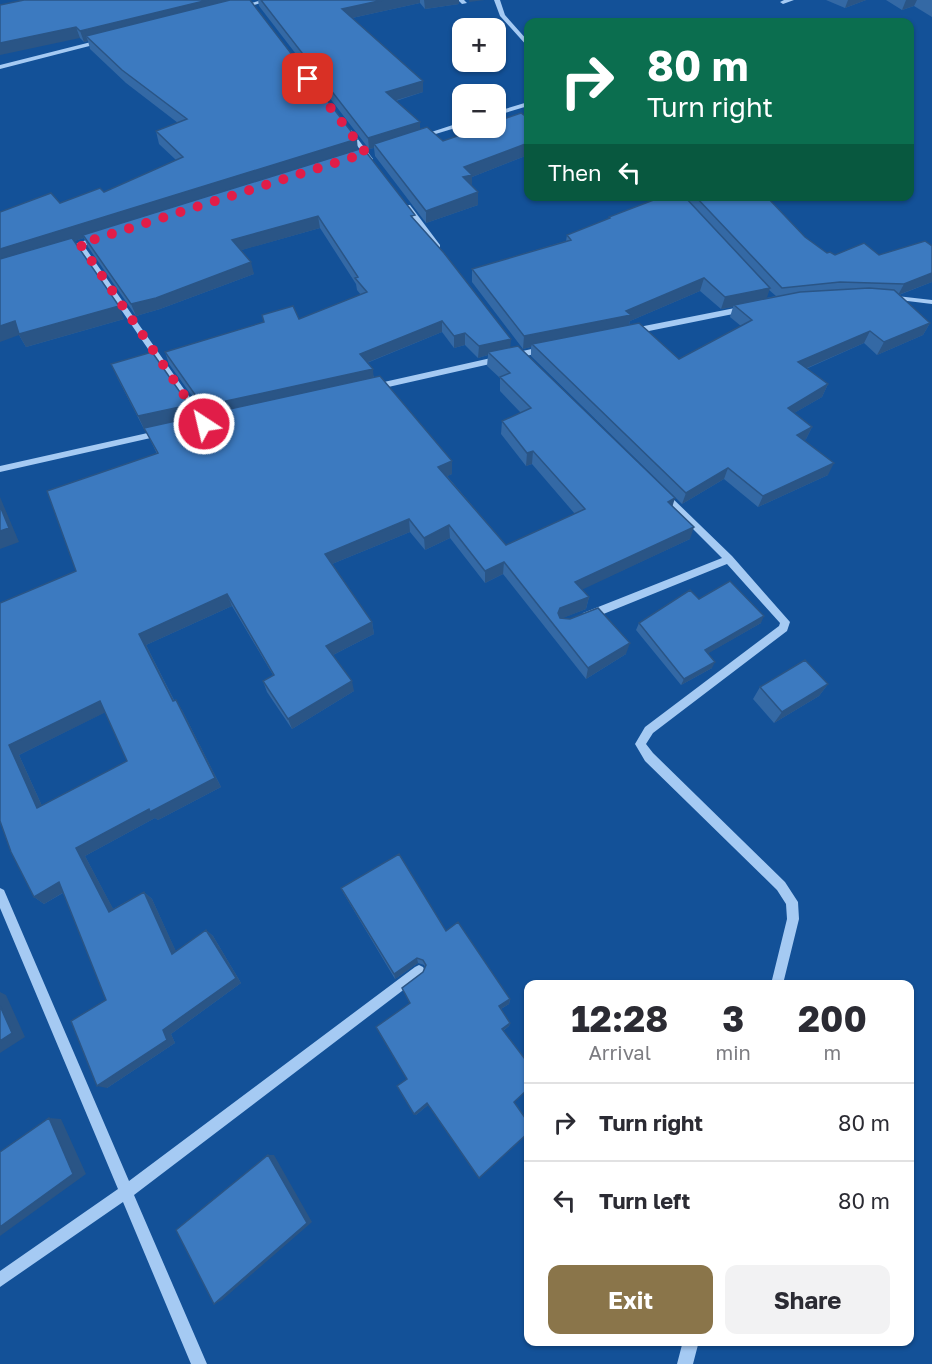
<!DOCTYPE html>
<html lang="en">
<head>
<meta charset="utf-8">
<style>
	body { margin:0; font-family:"Golos Text",sans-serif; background:#f2f2f3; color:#2b2b33; height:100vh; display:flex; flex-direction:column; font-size:22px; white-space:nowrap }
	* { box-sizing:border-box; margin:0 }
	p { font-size:20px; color:#7c7c81 }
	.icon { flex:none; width:33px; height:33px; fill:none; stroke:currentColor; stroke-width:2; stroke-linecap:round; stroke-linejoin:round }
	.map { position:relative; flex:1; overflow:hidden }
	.panel { position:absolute; left:524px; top:980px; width:390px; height:366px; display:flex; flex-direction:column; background:#fff; border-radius:12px; box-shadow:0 2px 4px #0004 }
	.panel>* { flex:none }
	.guide { position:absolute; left:524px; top:18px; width:390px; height:183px; border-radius:12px; box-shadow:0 2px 4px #0004; background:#0b6e4f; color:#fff; overflow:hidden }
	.buttons { position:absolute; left:452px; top:18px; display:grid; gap:12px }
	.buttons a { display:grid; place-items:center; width:54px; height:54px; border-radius:12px; background:#fff; box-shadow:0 2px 4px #0004; font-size:30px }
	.pin { position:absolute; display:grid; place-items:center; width:51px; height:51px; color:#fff; margin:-26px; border-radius:12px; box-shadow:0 3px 9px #0006 }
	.me { position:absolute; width:66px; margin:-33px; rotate:325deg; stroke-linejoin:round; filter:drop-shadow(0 0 4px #0008) }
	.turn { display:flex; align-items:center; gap:21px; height:126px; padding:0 24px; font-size:27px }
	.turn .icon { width:78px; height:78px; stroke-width:2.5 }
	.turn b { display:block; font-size:42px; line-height:51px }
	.then { display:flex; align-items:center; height:57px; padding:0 24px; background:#0003; gap:12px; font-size:22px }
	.eta { display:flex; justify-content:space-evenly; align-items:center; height:102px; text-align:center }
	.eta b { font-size:36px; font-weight:700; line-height:42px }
	.button { display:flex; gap:12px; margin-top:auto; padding:12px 24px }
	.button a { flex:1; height:69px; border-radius:12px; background:#8a754a; color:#fff; font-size:24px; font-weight:700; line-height:69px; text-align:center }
	.button a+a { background:#f2f2f3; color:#2b2b33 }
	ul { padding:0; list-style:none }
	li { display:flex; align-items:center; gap:18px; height:78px; padding:0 24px; border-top:2px solid #e1e1e2 }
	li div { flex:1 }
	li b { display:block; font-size:22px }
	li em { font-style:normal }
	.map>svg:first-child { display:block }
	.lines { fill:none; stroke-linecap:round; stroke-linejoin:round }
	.minor { fill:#a5caf3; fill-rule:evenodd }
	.wall { fill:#3469a5; fill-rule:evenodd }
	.shaded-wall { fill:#2a5586 }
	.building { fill:#3c7ac0; stroke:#2a5586; stroke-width:1.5; fill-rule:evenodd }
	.route { stroke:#e11d48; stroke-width:10; stroke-dasharray:0 18 }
</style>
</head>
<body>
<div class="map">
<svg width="932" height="1364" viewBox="0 0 932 1364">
	<rect width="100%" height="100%" fill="#135198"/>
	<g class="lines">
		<!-- minor -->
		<path class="minor" d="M262 0H272L240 9 237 7Z
			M458 0H464L467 3 462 4Z
			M494 0H500L505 15 528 41V47L500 16Z
			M794 0 783 4 780 2 784 0Z
			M103 39 105 40V42L0 69V65Z
			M528 102V106L495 116V112Z
			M462 122V126L419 139 416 137Z
			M347 130H351L373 159 372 160H368L346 131Z
			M404 205H410L440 245V249H434L404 209Z
			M95 237 102 239 84 246 207 422V426H201L78 247 65 251 61 249Z
			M888 295 932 300V304L891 299H888Z
			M745 306 749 309 748 311 634 334 630 331 634 328Z
			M545 346 549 349 548 351 375 390 371 387 375 384Z
			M161 430 164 431V435L0 472V466Z
			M664 492 667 493 732 556 790 622 787 631 653 733 646 744 653 753 785 882 798 902 799 919 783 984H771L787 919 786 904 777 890 645 761 635 744 645 727 779 626 780 623 727 564 591 619H583L582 616 583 613 722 558 659 495Z
			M0 888 4 890 129 1181 415 967 419 965 423 967 425 971 423 975 134 1195 207 1364H191L123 1202 0 1287V1271L118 1189 0 908Z
			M683 1341H699L693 1364H677Z"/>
	</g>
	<!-- wall -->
	<path class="wall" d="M24 0 358 149 415 221 510 347 672 506 690 539 582 589 589 597 586 609 562 618 626 654 586 679 503 574 485 583 450 538 425 550 410 532 332 564 372 622 374 634 333 655 354 691 292 729 267 692 263 681 273 675 232 606 146 645 174 700 182 710 221 787 158 820 155 818 85 856 113 909 144 892 152 899 176 952 206 930 213 936 241 983 171 1034 175 1043 107 1088 106 1000 63 893 44 904 34 897 0 603 76 571 157 454 146 431H145L118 379 111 364 193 417 205 414 169 364 165 352 299 319 361 295 357 290 356 284 320 228 241 250 254 274 160 309 136 316 88 247 84 238 74 241 124 319 26 347 19 335 60 203 104 192 176 160 159 144 156 131 178 123 126 83 90 49 88 41 84 42 80 38ZM442 332 454 348 465 345 478 358 488 355 487 366 500 378V391L521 413 502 421 501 434 526 466 532 464 575 514 506 545 447 476 452 474V461L374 377 367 363ZM105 712 127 761 42 806 19 755Z
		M258 0H459V4L425 9 420 3 352 18 423 92 396 101 420 129 443 141 528 118V155L472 177V186L478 192V205L426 223 375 156 374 148 369 149 259 6Z
		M826 0H866L845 8Z
		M886 0H932V17L914 6 902 10Z
		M687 196H766L805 237 827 253 835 255H879L932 246V282L899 295 930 323 923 335 877 355 864 343 806 369 828 384 822 397 794 413 812 427 806 439 804 440 828 475 758 507 724 479 682 504 531 356V347L523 349 472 282V269L566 241 567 235 609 219V217L686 198ZM769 290 776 296 766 298ZM700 291 721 309 733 307 730 317 741 326 679 359 629 325 630 321Z
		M699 599 761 623 708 653 712 668 681 685 636 630 639 623Z
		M828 684 819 696 774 723 753 699 760 687Z
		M341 888 446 931 510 999 509 1004 501 1009 510 1023 509 1026 503 1031 428 1105 416 1115 407 1079 410 1004 402 988 423 972 425 967 424 965 418 963 395 979 344 894Z"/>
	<!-- shaded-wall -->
	<path class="shaded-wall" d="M208 0H244L86 36 88 41 84 42 80 31Z
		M383 0H420V3L343 20 342 9Z
		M424 0H459V4L425 9Z
		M469 0H485L469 2Z
		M848 0H866L845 8Z
		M906 0H917L914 6 902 10Z
		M76 27 80 38 0 55V43Z
		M423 81V92L387 103 386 92Z
		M420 122V133L374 144V148L369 149 368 138Z
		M357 139 358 152 83 235 84 238 0 265V249Z
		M528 143V155L472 177V187L463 177 464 167Z
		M478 192V205L426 223V211Z
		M318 216 320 228 235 252 232 240Z
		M251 262 254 274 160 309 136 316 131 304Z
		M932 273V282L898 295 904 284Z
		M704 278 700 291 630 321 628 328 532 344 531 347 523 349 524 336 626 311Z
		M770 288 766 301 734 305 733 307 721 309 725 297Z
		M119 306 124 319 26 347 19 335 0 342V326L15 321Z
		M442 321V332L361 365 360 354Z
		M930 323 923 335 877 355 884 342Z
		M870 331 864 343 793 374 798 362Z
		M465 333V345L454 348V336Z
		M511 339 510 351 488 352V355L478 358 479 346Z
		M373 369 374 381 207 417 203 406Z
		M828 384 822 397 782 420 788 408Z
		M189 405 194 421 145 431 138 416Z
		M812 427 806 439 792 447 797 435Z
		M533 451 532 464 526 466 527 453Z
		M452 461V474L439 480 438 467Z
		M834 463 828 475 758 507 763 496Z
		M728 468 724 479 682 504 686 493Z
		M0 497 19 542 0 549Z
		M675 498 671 511 668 502Z
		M409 519 410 532 327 566 325 554Z
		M449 525 450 538 425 550 424 538Z
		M694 527 690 539 573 594 575 582Z
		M504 562 503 574 485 583V571Z
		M227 594 232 606 146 645 179 711 173 701 139 634Z
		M589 597 586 609 558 620V613L560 608Z
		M764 616 761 623 702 657 705 650Z
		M372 622 374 634 329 657 326 646Z
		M630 643 626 654 586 679 588 668Z
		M715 662 712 668 681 685 684 679Z
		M352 681 354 691 292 729 288 719Z
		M828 684 819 696 774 723 782 712Z
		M176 700 182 710 221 787 158 820 155 818 85 856 118 918 109 912 76 848 149 809Z
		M100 701 108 711 19 755 47 817 37 808 9 745Z
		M59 882 69 889 44 904 34 897Z
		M144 892 152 899 180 960 172 954Z
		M206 930 213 936 241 983 171 1034 175 1043 107 1088 97 1086 163 1030Z
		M417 958 418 963 395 979 394 974Z
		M0 992 6 995 25 1037 0 1053Z
		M510 999 509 1004 499 1010V1006Z
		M510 1023 509 1026 501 1032 502 1029Z
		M427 1103 428 1105 416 1115 414 1114Z
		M49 1118 61 1119 86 1174 0 1236V1227Z
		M268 1155H274L312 1222 222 1300 214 1304Z"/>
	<!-- building -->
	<path class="building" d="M24 0H208L80 31 76 27 0 43V5Z
		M230 0H250L357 139 0 249V212L51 193 60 203 100 188 104 192 183 157 156 131 187 119 122 70 86 36Z
		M261 0H383L342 9 423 81 386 92 420 122 368 138Z
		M521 113 528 118V143L464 167 472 175 463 177 478 192 426 211 374 144 427 127 443 141 481 128H495V122Z
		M363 148 415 215 411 216 444 253 511 339 479 346 465 333 454 336 442 321 360 354 373 369 203 406 165 352 264 322 262 315 293 306 299 319 367 292 355 278 358 277 318 216 232 240 251 262 156 298 131 304 83 235Z
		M664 196H684L770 288 725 297 704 278 626 311 631 315 524 336 472 269 571 240 567 235 610 218 609 217Z
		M695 196H766L805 237 827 253 830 252 835 255 864 243 879 255 925 241 932 246V273L904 284 840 282 782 288Z
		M72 238 119 306 19 334 15 321 0 326V259Z
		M869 288 894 290 930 323 884 342 870 331 798 362 828 384 788 408 812 427 797 435 834 463 763 496 728 468 686 493 532 344 639 323 679 359 752 320 734 305 800 292Z
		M518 346 675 498 668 502 694 527 575 582 589 597 560 608 558 613 560 618 570 619 598 608 630 643 588 668 504 562 485 571 449 525 424 538 409 519 325 554 372 622 326 646 352 681 288 719 263 681 274 675 227 594 139 634 173 701 176 700 215 778 150 812 149 809 76 848 109 912 144 892 172 954 206 930 236 978 163 1030 167 1040 97 1086 71 1021 106 1000 59 882 34 897 11 852 0 821V603L76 571 47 491 158 453 144 428 380 376 452 461 438 467 506 545 585 509 533 451 527 453 502 421 531 408 500 377 510 373 488 352ZM100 701 127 761 37 808 9 745Z
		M152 352 189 405 138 416 111 364Z
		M0 506 9 528 0 531Z
		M730 581 764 616 705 650 715 662 684 679 639 623 690 590 699 599Z
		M805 660 828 684 782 712 760 687Z
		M399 854 446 931 458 922 510 999 499 1006 510 1023 502 1029 528 1063V1089L514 1102 528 1122V1133L479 1178 427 1103 414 1114 397 1086 407 1079 376 1027 410 1003 402 988 423 972 426 965 423 960 417 958 394 974 341 888Z
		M0 1006 12 1033 0 1041Z
		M49 1118 73 1174 0 1227V1152Z
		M268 1155 307 1223 214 1304 176 1230Z"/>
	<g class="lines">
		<!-- route -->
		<path class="route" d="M204 424 80 244 366 153 308 79"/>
	</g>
</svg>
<div class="buttons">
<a>+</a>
<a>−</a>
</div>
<div class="pin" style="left:308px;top:79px;background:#d93025"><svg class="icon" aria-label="arrive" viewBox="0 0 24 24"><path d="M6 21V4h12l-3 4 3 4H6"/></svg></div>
<svg class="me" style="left:204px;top:424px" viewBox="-20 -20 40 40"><circle r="17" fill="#e11d48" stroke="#fff" stroke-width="3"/><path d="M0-11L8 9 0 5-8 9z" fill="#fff"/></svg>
<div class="guide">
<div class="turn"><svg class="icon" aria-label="right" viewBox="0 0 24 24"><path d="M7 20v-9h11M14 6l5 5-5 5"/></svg><div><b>80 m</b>Turn right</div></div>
<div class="then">Then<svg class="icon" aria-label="left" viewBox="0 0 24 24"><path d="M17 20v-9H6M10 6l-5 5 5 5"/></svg></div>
</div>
<section class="panel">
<div class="eta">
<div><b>12:28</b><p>Arrival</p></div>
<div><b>3</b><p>min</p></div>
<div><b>200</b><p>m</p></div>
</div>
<ul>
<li><svg class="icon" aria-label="right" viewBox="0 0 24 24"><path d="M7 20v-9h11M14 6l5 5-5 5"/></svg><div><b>Turn right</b></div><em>80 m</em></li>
<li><svg class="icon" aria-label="left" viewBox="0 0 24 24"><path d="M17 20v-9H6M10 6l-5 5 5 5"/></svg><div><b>Turn left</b></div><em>80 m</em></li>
</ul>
<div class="button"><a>Exit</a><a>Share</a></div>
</section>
</div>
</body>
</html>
